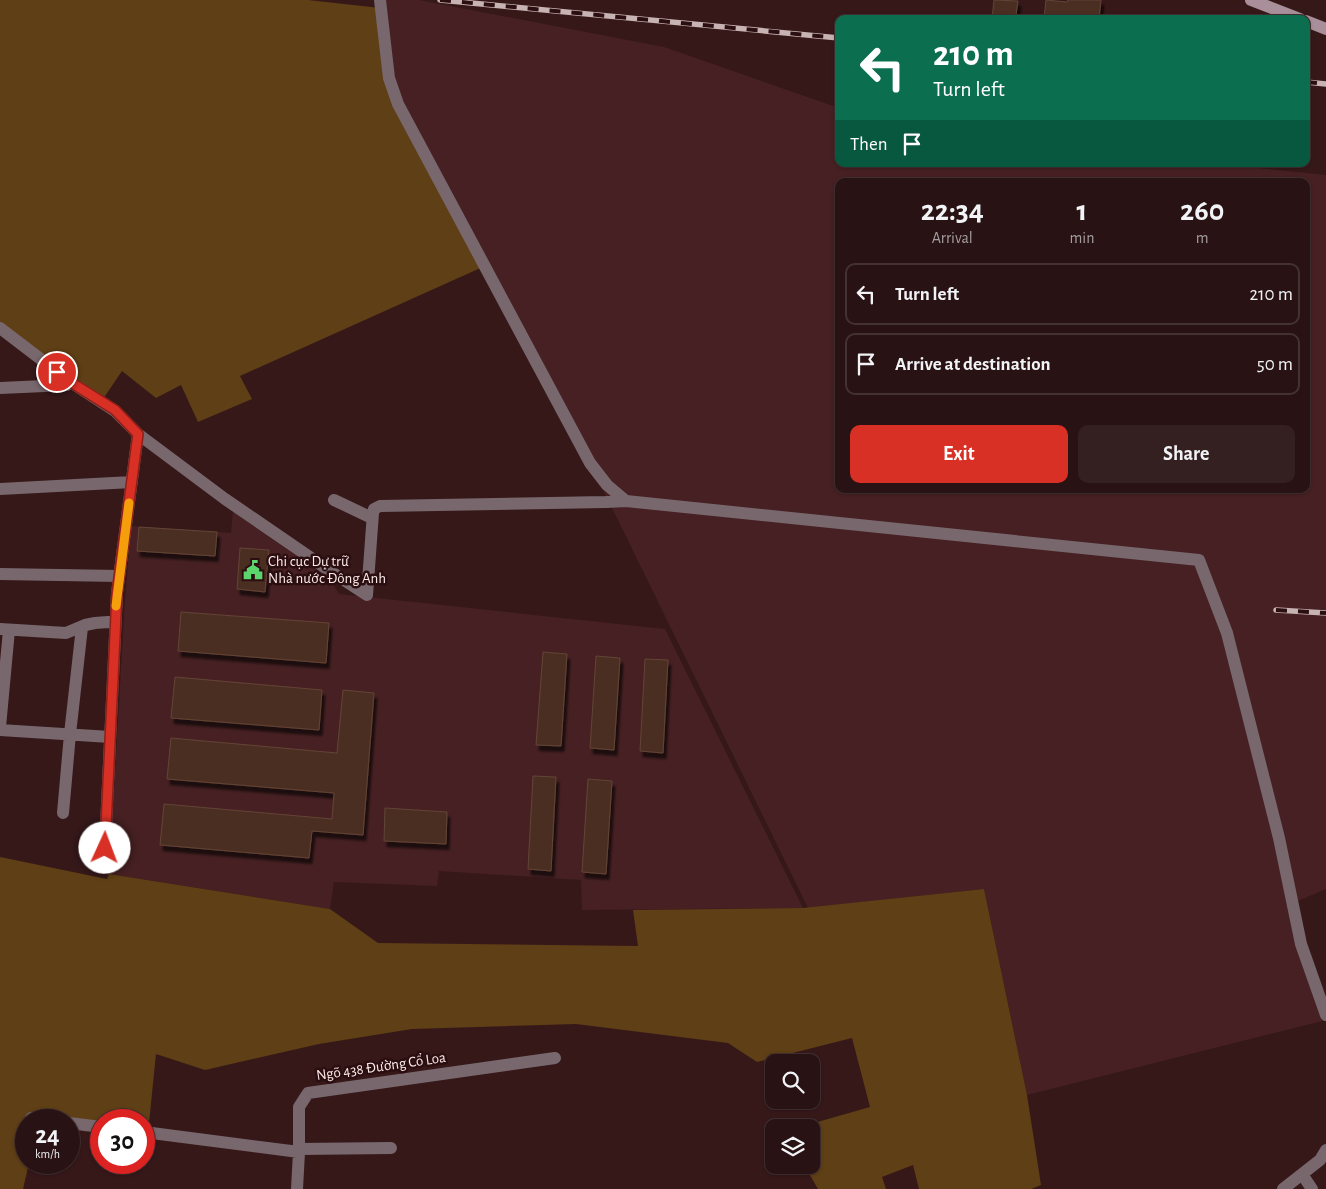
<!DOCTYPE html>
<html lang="en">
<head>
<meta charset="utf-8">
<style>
	body { margin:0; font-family:"Alegreya Sans",sans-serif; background:#342021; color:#f1f3f6; height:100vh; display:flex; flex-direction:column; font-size:19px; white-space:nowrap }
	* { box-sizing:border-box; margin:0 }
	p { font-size:16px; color:#a59ea0 }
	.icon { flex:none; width:28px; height:28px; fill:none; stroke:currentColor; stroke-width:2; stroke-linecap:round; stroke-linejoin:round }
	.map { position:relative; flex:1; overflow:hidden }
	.sheet { position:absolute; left:835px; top:178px; width:475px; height:315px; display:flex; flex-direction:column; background:#281213; border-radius:10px; box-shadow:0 1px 4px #0004,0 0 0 1px #443233 }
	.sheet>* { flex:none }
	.banner { position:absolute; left:835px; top:15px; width:475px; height:152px; border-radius:10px; box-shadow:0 1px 4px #0004,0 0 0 1px #443233; background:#0b6e4f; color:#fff; overflow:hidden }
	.buttons { position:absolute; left:765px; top:1054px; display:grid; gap:10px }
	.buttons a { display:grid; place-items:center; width:55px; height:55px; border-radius:10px; background:#281213; box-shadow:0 1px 4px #0004,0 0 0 1px #443233; font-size:25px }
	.speed { position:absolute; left:15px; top:1109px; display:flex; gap:10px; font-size:25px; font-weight:700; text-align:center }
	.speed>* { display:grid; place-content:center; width:65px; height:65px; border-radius:50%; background:#281213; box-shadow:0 1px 4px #0004,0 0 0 1px #443233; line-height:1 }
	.speed small { font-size:12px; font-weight:400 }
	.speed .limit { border:8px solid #d22; background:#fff; color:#111 }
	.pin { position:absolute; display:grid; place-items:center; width:42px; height:42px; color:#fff; margin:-21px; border:2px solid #fff; border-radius:50%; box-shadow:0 1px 5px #0007 }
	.me { position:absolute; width:55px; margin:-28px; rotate:2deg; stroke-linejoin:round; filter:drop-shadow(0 0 4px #0008) }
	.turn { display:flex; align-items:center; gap:18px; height:105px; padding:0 15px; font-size:22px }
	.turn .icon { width:65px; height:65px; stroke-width:2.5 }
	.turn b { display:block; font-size:35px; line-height:42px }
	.then { display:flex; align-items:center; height:48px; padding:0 15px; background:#0003; gap:10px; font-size:19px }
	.eta { display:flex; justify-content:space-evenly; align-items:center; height:85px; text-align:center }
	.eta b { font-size:30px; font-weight:700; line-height:35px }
	.button { display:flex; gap:10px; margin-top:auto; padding:10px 15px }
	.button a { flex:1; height:58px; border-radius:10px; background:#d93025; color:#fff; font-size:20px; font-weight:700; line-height:58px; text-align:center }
	.button a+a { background:#342021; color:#f1f3f6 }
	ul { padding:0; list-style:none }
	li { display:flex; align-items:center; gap:15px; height:62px; margin:0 10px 8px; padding:0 5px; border:2px solid #443233; border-radius:10px }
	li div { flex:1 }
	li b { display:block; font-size:19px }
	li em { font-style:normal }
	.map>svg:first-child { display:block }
	.built { fill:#462022; fill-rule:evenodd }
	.green { fill:#5f3f15 }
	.building { fill:#4c2f22; stroke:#634436; filter:url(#shadow) }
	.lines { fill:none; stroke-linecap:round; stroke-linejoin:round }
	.street { stroke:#78686e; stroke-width:12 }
	.secondary { stroke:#a98f99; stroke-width:12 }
	.rail-casing { stroke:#c8b3b3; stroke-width:5.5 }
	.rail { stroke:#2b0e10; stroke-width:4; stroke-dasharray:11; stroke-linecap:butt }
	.route-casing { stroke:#8d1f18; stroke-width:12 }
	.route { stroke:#d93025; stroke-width:9 }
	.slow { stroke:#f59e0b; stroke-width:9 }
	.labels { text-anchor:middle; stroke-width:5; stroke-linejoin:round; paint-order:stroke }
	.poi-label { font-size:15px; fill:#fceaea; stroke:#2b0e10; text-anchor:start }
	.street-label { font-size:15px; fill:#fceaea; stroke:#2b0e10 }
</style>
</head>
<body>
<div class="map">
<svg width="1326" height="1189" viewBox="0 0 1326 1189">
	<defs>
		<filter id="shadow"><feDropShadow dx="3" dy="5.5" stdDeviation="1" flood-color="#0009"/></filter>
	</defs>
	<rect width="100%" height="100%" fill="#361819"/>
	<!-- built -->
	<path class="built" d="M380 0H419L664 47 839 108V164H1218L1326 175V889L1293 903 1326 1020 1027 1095 984 889 808 908 590 463 398 104ZM839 181H1306V489H839Z
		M233 511 330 579 339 594 665 629 803 908 582 910 581 880 439 871 437 886 334 882 330 909 109 874 125 600 131 526 231 533Z"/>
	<!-- green -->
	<path class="green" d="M0 0H308L380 8 389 78 485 266 240 376 252 399 198 422 181 385 156 398 122 371 101 402 0 326Z
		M0 857 107 879 109 874 330 909 378 943 638 946 633 910 803 908 984 889 1027 1095 1041 1185 1031 1189H919L913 1165 882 1177 886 1189H818L804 1165H811V1128L800 1127 870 1107 852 1038 757 1062 728 1043 576 1024 412 1029 319 1044 205 1070 156 1054 148 1133 144 1132V1120H101V1127L69 1120H26V1162L29 1163 23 1189H0Z"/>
	<!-- building -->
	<path class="building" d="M994 0 1018 1 1016 15H1011V19H992Z
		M1046 0 1067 2 1068 0H1101L1099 19H1044Z
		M139 527 217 532 215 556 137 551Z
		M240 548 269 550 265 592 237 589Z
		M181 612 329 623 326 663 178 651Z
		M543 652 567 654 561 746 536 745Z
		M596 656 620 658 614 750 590 748Z
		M645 659 668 660 663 753 640 751Z
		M175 677 322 690 319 730 171 718Z
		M343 690 374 693 363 835 312 831 309 858 160 845 164 804 332 819 334 793 167 779 171 738 337 753Z
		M533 776 556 777 551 871 528 869Z
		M588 779 612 781 606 874 582 872Z
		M385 808 447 812 446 844 384 841Z"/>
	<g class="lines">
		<!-- street -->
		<path class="street" d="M380 0 389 78 398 104 590 463 607 485 626 501
			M0 328 72 383 115 411 138 434 225 499 330 571 367 595 373 513 374 509 380 506 606 502 626 501 1199 560 1227 633 1279 838 1301 944 1326 1015
			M0 388 67 385 72 383
			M0 489 132 482
			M334 500 372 518
			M0 574 119 576
			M0 629 66 633 85 625 95 623 108 622 115 623
			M0 727 9 630
			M0 730 110 737
			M63 813 70 734 82 627
			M105 847 117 593 138 434
			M31 1118 46 1120
			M69 1123 101 1127
			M144 1132 299 1152
			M299 1149 391 1148
			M1302 1174 1312 1189
			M297 1189 299 1152V1107L308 1093 555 1058
			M1283 1189 1320 1160 1326 1150"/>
		<!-- secondary -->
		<path class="secondary" d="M1251 0 1300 19
			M1306 21 1326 29"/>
		<defs>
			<path id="rail" d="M440 0 839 38
				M1306 82 1326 84
				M1276 610 1326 613"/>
		</defs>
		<!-- rail casing -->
		<use href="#rail" class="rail-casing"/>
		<!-- rail -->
		<use href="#rail" class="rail"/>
	</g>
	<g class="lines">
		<defs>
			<path id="route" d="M57 372 72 383 115 410 138 434 117 593 105 848"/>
		</defs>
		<!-- route casing -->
		<use href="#route" class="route-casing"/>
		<!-- route -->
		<use href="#route" class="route"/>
		<!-- slow -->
		<path class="slow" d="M116 606 129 503"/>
	</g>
	<!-- icons -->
	<defs>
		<symbol id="civic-bare" viewBox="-9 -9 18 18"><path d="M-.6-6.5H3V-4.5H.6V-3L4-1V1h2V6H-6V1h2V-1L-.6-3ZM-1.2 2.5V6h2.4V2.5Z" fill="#5dd56d" stroke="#2b0e10" stroke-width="2.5" paint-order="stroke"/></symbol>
	</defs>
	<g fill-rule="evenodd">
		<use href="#civic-bare" x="239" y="556" width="28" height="28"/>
	</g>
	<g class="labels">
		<!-- poi labels -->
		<g class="poi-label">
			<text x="268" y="566">Chi cục Dự trữ<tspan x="268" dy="17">Nhà nước Đông Anh</tspan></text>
		</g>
		<!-- street labels -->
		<g class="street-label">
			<text transform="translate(381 1066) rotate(-8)" y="5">Ngõ 438 Đường Cổ Loa</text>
		</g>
	</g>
</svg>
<div class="buttons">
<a><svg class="icon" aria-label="search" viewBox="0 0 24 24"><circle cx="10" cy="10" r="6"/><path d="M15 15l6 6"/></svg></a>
<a><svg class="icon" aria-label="layers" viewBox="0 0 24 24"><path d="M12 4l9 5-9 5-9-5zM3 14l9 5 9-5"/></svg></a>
</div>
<div class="speed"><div>24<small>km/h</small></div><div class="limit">30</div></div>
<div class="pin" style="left:57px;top:372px;background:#d93025"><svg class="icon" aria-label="arrive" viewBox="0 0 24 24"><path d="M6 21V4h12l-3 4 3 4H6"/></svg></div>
<svg class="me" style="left:105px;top:848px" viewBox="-20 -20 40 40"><circle r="19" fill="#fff"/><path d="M0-13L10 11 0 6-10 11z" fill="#d93025"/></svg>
<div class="banner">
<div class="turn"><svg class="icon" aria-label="left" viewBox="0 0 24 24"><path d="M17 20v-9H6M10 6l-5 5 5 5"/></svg><div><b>210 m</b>Turn left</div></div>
<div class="then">Then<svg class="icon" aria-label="arrive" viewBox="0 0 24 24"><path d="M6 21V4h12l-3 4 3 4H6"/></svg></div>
</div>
<section class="sheet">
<div class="eta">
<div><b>22:34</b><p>Arrival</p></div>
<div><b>1</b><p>min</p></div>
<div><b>260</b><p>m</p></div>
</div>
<ul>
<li><svg class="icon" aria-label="left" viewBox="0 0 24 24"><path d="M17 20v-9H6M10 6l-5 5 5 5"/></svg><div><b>Turn left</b></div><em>210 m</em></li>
<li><svg class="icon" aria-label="arrive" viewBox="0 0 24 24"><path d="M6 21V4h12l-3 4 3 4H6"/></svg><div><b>Arrive at destination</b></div><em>50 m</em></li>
</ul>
<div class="button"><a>Exit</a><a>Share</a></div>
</section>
</div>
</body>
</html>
